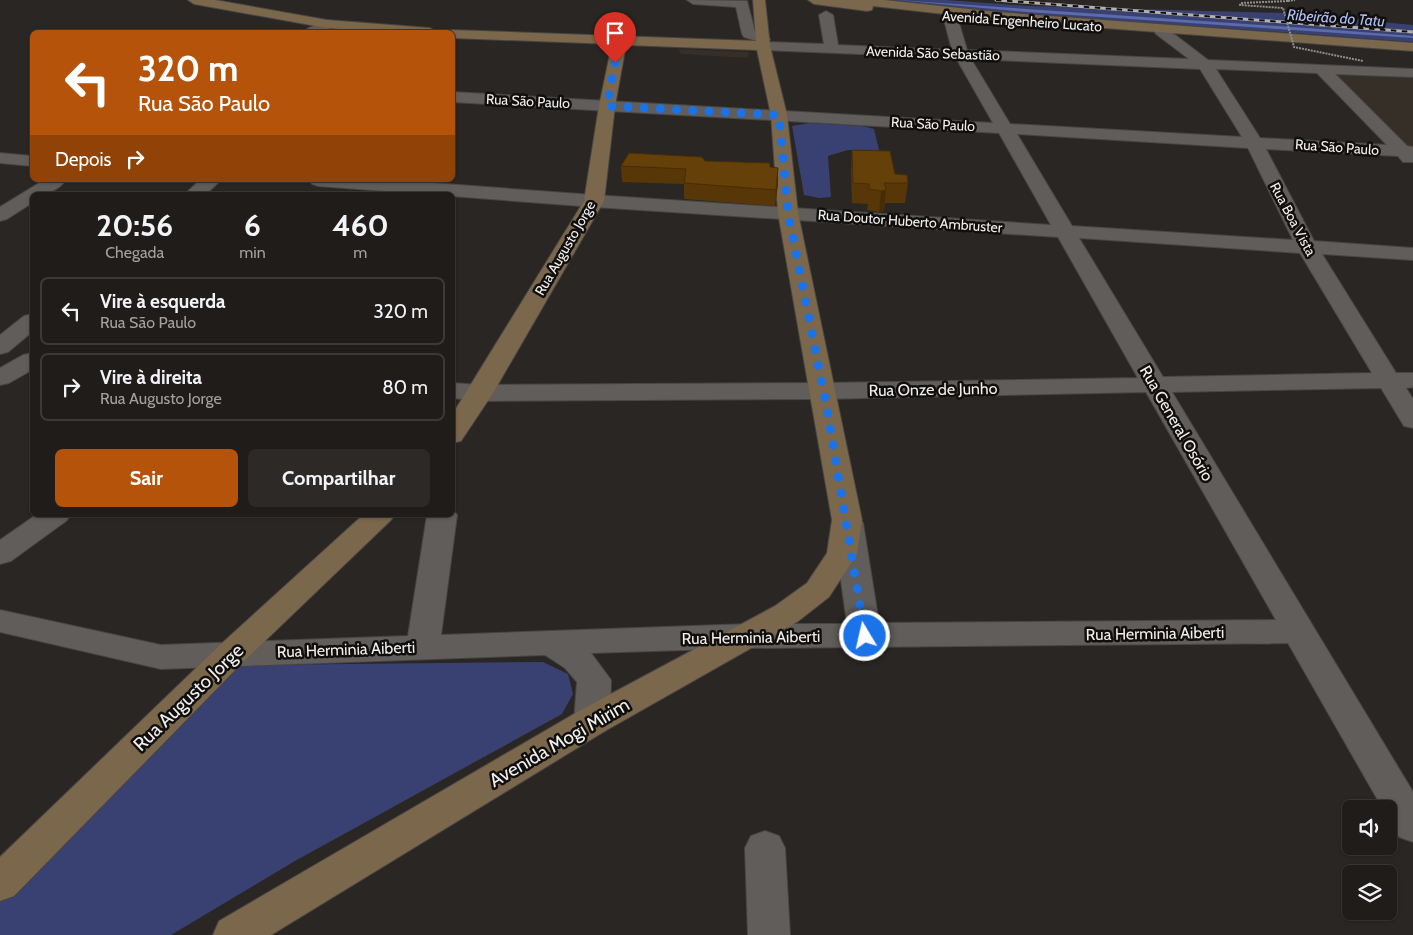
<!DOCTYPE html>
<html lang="pt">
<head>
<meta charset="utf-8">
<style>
	body { margin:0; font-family:Cabin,sans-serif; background:#2c2927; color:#f1f3f6; height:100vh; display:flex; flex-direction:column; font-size:19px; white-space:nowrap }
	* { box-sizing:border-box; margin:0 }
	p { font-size:16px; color:#a1a1a2 }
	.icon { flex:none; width:28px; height:28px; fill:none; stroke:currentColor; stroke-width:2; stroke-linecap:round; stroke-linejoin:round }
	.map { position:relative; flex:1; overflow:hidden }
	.panel { position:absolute; left:30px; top:192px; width:425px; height:325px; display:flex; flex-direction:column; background:#1f1c1a; border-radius:8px; box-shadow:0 1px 4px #0004,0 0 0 1px #3c3a39 }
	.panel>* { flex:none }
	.top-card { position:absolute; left:30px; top:30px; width:425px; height:152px; border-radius:8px; box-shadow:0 1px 4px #0004,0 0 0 1px #3c3a39; background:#b45309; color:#fff; overflow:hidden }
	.fabs { position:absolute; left:1342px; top:800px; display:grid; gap:10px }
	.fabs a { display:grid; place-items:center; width:55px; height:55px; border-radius:8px; background:#1f1c1a; box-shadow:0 1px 4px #0004,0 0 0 1px #3c3a39; font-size:25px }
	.pin { position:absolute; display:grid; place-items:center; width:42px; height:42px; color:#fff; margin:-51px -21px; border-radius:50% 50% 50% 0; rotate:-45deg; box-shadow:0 0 5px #0007 }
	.pin .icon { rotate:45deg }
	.me { position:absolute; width:55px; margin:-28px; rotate:351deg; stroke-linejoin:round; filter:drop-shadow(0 0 4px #0008) }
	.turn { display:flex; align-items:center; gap:18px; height:105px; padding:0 25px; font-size:22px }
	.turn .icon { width:65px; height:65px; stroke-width:2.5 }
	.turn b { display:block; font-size:35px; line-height:42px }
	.then { display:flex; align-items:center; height:48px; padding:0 25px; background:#0003; gap:10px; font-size:19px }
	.eta { display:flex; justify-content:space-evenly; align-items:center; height:85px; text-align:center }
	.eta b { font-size:30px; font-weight:700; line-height:35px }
	.button { display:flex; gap:10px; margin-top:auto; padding:10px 25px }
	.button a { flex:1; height:58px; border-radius:8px; background:#b45309; color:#fff; font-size:20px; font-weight:700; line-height:58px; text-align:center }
	.button a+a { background:#2c2927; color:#f1f3f6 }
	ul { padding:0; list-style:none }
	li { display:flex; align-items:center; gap:15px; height:68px; margin:0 10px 8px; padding:0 15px; border:2px solid #3c3a39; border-radius:8px }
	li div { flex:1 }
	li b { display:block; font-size:19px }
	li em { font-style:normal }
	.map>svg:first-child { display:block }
	.built { fill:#362f27 }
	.green { fill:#384171 }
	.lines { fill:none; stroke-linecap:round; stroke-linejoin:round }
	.stream { fill:#5d6aab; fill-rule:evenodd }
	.street-casing { stroke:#474543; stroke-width:2 }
	.secondary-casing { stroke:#474543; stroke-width:2 }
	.path { stroke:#908e8c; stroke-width:2; stroke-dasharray:2 1; stroke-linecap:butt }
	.street { fill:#605d5a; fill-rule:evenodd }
	.secondary { fill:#7b674c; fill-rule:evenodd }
	.rail-casing { stroke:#b4b2b0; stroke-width:3 }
	.rail { stroke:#110f0e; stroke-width:2; stroke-dasharray:5.5; stroke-linecap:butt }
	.path-bridge { stroke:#908e8c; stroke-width:2; stroke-dasharray:2 1; stroke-linecap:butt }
	.wall { fill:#573708 }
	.shaded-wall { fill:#472d06 }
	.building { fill:#654009; stroke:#472d06 }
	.route { stroke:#1a73e8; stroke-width:9; stroke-dasharray:0 16.2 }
	.labels { text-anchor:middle; stroke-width:5; stroke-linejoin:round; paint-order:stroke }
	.far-street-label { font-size:14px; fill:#f0efed; stroke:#110f0e }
	.far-water-label { font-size:15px; font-style:italic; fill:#b3c0f8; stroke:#110f0e }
	.street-label { font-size:16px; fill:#f0efed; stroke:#110f0e }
	.near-street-label { font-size:19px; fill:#f0efed; stroke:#110f0e }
</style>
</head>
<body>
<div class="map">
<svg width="1413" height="935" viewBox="0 0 1413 935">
	<rect width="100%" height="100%" fill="#292623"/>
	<!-- built -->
	<path class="built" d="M678 49 749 52 748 58 681 54Z
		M1336 74 1413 77V146H1405Z"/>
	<!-- green -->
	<path class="green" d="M868 0H947L1030 6 1285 13 1413 25V42L1225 28 1048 18Z
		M809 123 862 126 874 129 879 150H848L828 156 831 197 819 198 804 195 792 126Z
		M543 662 568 674 573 694 562 714 295 861 171 935H0V889L208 681 245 665Z"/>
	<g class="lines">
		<!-- stream -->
		<path class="stream" d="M896 0 1349 31 1413 36V38L1026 12Z"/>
		<defs>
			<path id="street" d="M687 0 747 1 755 32 768 36 770 39 768 42 824 44 819 15 826 11 833 15 838 45 952 50 943 16 950 12 957 16 967 50 1189 59 1156 34 1154 31 1156 28H1166L1208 60 1413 69V77L1335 74 1407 146 1413 147V162H1403L1398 156 1266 149 1314 241 1413 248V260L1322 254 1396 373H1413V387L1406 388 1413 399V428L1404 426 1381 388 1172 392 1413 792V842L1399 837 1389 819V809H1383L1288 643 749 648 591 653 611 680 610 721 605 731 592 735 579 731 574 721 577 682 565 668 545 655 161 669 0 632V610L161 645 408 636 427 515H452V509L457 515 441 635 749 624H847L833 523 838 517 848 514 858 517 863 523 879 623 1276 620 1146 392 824 399 480 401 452 398V383L480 385 824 383 1138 378 1058 237 594 207 318 186 312 184 309 180H391L594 195 1051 225 999 133 452 102V92L993 123 956 58 763 50 758 49 756 46 760 42 744 37 742 34 736 7 693 4ZM971 59 1200 69 1242 137 1010 124ZM1216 69 1317 73 1387 145 1260 138ZM1017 134 1248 148 1293 240 1072 226ZM1079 238 1300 253 1372 373 1163 377Z
				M327 20 332 21 334 24C326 33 316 33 305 32L307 29Z
				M0 153 32 156V166L0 163Z
				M44 180H66C58 191 45 195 32 195V203L7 219 0 221V207Z
				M200 180H221L205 195H184Z
				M32 314V332L8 352 0 354V335L24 316Z
				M32 353V370L9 383 0 385V368L23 355Z
				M36 515H71L66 521 11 561 0 564V540Z
				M765 831 779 836 785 848 790 935H748L745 848 751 836Z"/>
			<path id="secondary" d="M188 0H215L327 20 430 28 437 32H384L327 28 194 4Z
				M753 0H765L770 46 787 115 798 213 862 520 857 554 829 597 797 622 605 731 271 935H213L219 921 579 711 775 606 807 583 827 553 832 520 778 213 771 115 757 50 626 45 615 106 604 201 493 393 461 441 452 443V415L584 201 599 106 612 44 452 38V32H446L452 30 756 41Z
				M808 0H884L997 12 1413 43V51L997 20 873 6 872 10 867 11 814 4Z
				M363 515H395L390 521 244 661 14 896 0 901V857L220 645Z"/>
		</defs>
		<!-- street casing -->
		<use href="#street" class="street-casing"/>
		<!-- secondary casing -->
		<use href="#secondary" class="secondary-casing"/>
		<!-- path -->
		<path class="path" d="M1288 1 1295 0"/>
		<!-- street -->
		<use href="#street" class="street"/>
		<!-- secondary -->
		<use href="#secondary" class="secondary"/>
		<defs>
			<path id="rail" d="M996 0 1413 32"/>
		</defs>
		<!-- rail casing -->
		<use href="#rail" class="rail-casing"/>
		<!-- rail -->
		<use href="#rail" class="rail"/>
		<!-- path-bridge -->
		<path class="path-bridge" d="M1288 1 1241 3 1240 5 1283 8 1294 47 1363 61"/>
	</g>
	<!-- wall -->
	<path class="wall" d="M852 150 895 174 908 183 905 203H885L884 210 879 212 867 210 868 204 852 203 851 170Z
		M621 166 770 167 778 184 775 206 684 199V184L622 182Z"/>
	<!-- shaded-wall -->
	<path class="shaded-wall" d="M778 168V184L775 206 776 190Z
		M886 190 884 210 879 212 881 191Z"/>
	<!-- building -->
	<path class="building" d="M852 150 890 151 895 174 907 175 908 183H884L886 190 881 191 869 189V184L853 183Z
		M629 153 702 157 705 161 770 163V167L778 168 776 190 684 183 686 169 621 166Z"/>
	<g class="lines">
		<!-- route -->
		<path class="route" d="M615 63 607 106 779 115 788 213 827 409 865 636"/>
	</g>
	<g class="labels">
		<!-- far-street labels -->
		<g class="far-street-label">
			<text transform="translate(1022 21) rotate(4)" y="5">Avenida Engenheiro Lucato</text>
			<text transform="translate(933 53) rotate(2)" y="5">Avenida São Sebastião</text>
			<text transform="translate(528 101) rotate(3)" y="5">Rua São Paulo</text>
			<text transform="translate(933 124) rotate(3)" y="5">Rua São Paulo</text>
			<text transform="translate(1337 147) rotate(4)" y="5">Rua São Paulo</text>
			<text transform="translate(1293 219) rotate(62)" y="5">Rua Boa Vista</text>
			<text transform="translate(910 221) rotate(4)" y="5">Rua Doutor Huberto Ambruster</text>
			<text transform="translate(565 248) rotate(-60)" y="5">Rua Augusto Jorge</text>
		</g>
		<!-- far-water labels -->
		<g class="far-water-label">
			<text transform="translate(1336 18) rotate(4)" y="5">Ribeirão do Tatu</text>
		</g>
		<!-- street labels -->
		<g class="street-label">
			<text transform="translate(933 389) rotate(-1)" y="6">Rua Onze de Junho</text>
			<text transform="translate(1177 423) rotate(60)" y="6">Rua General Osório</text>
			<text transform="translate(1155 633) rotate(-1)" y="6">Rua Herminia Aiberti</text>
			<text transform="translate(751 637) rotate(-1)" y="6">Rua Herminia Aiberti</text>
			<text transform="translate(346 649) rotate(-2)" y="6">Rua Herminia Aiberti</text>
		</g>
		<!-- near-street labels -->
		<g class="near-street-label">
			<text transform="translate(188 697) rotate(-44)" y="7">Rua Augusto Jorge</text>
			<text transform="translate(559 742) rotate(-30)" y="7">Avenida Mogi Mirim</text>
		</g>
	</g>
</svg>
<div class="fabs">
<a><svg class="icon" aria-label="sound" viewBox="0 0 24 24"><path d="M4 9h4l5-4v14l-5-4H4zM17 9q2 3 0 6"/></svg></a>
<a><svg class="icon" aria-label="layers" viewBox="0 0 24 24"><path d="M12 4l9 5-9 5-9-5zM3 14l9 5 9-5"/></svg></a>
</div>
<div class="pin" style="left:615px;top:63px;background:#d93025"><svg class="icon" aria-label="arrive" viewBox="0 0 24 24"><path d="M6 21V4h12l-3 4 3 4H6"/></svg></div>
<svg class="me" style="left:865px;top:636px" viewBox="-20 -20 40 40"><circle r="17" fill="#1a73e8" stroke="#fff" stroke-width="3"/><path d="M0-11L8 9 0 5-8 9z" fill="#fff"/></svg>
<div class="top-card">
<div class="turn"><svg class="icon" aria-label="left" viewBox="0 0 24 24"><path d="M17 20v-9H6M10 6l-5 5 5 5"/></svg><div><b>320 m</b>Rua São Paulo</div></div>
<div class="then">Depois<svg class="icon" aria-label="right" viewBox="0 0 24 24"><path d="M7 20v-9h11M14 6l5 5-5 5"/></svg></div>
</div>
<section class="panel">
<div class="eta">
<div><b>20:56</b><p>Chegada</p></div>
<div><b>6</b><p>min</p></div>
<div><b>460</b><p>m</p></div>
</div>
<ul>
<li><svg class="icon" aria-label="left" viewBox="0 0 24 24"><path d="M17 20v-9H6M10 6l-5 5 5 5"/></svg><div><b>Vire à esquerda</b><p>Rua São Paulo</p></div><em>320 m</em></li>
<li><svg class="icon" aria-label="right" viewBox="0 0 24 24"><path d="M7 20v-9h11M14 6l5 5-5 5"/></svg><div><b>Vire à direita</b><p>Rua Augusto Jorge</p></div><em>80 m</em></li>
</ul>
<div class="button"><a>Sair</a><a>Compartilhar</a></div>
</section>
</div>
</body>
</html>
